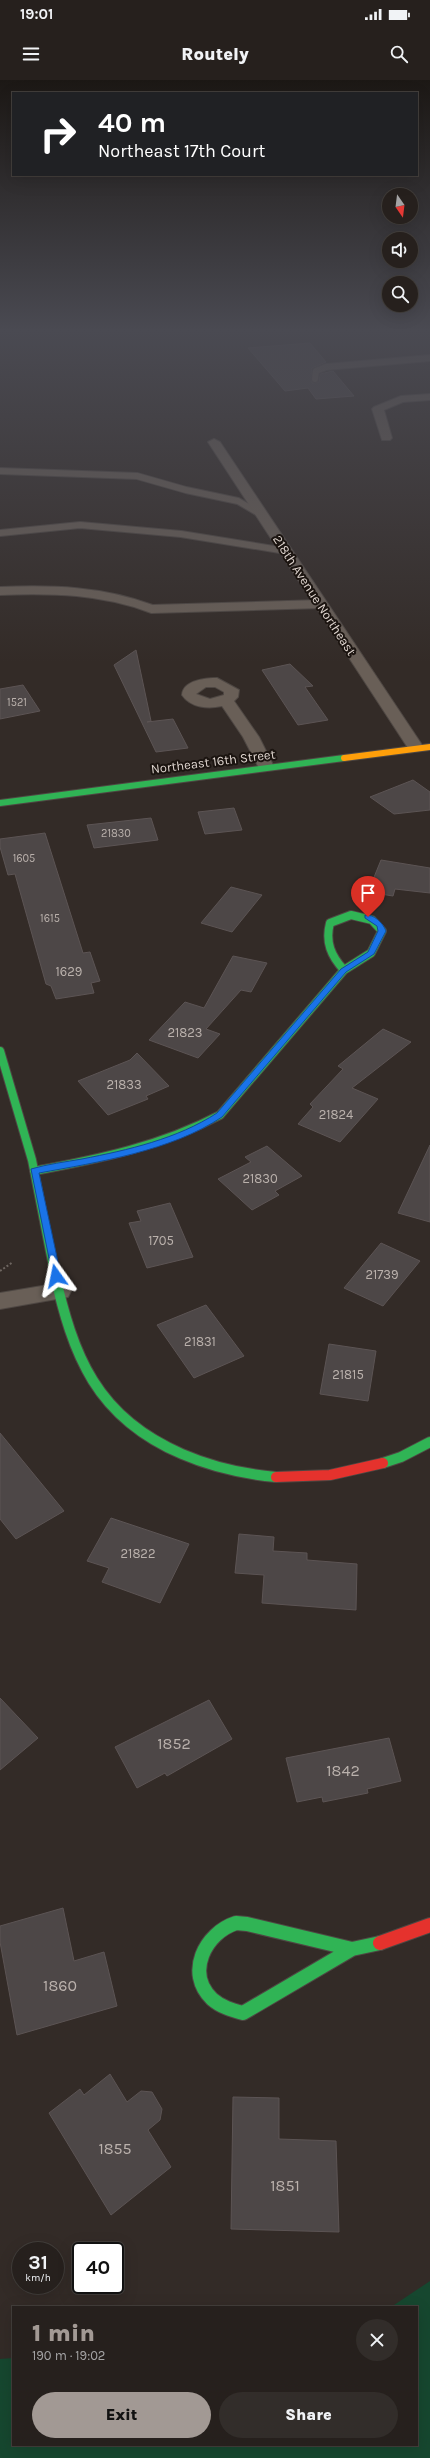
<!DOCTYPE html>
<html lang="en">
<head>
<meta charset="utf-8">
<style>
	body { margin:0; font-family:Karla,sans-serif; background:#322d2a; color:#f1f3f6; height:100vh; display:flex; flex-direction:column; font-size:15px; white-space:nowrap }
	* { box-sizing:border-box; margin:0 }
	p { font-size:13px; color:#a4a3a4 }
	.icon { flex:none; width:22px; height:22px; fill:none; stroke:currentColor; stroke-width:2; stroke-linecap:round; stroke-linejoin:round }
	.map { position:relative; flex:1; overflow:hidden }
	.sheet { position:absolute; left:12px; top:2226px; width:406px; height:140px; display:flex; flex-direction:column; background:#26201d; border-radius:0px; box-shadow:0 4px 16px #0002,0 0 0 1px #423e3b }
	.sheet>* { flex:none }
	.guide { position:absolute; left:12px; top:12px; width:406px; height:84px; border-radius:0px; box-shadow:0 4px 16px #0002,0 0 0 1px #423e3b; background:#202124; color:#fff; overflow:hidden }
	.needle { width:26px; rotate:166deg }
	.buttons { position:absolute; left:382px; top:108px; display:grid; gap:8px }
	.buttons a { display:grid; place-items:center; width:36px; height:36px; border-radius:50%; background:#26201d; box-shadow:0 4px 16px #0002,0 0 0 1px #423e3b; font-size:20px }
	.speed { position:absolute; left:12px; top:2162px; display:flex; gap:8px; font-size:20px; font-weight:700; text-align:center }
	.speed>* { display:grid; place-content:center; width:52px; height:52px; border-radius:50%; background:#26201d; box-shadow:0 4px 16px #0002,0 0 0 1px #423e3b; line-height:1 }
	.speed small { font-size:10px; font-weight:400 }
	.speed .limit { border:2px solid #111; border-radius:6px; background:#fff; color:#111 }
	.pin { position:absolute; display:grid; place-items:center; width:34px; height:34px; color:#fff; margin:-41px -17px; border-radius:50% 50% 50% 0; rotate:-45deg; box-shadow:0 0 4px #0007 }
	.pin .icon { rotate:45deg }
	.me { position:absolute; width:44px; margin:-22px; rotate:348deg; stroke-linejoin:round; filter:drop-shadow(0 0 3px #0008) }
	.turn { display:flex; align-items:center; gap:14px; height:84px; padding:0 20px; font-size:18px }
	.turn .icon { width:52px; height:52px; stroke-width:2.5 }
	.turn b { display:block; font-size:28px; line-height:34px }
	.round { display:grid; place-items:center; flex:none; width:42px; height:42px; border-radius:21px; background:#322d2a }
	.headline { display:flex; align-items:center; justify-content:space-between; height:68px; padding:0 20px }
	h1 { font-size:24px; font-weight:800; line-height:30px; color:#a29994 }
	.action { display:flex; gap:8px; margin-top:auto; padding:8px 20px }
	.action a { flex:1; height:46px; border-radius:24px; background:#a29994; color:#111; font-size:16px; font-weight:800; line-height:46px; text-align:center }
	.action a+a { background:#322d2a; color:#f1f3f6 }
	.status { display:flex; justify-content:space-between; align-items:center; height:28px; padding:0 20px; background:#26201d; direction:ltr }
	.status svg { height:11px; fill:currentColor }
	header { display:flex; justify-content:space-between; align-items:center; height:52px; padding:0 20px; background:#26201d; font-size:18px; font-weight:800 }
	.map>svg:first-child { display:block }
	.green { fill:#16472f }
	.building { fill:#4d4747; stroke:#5c5454 }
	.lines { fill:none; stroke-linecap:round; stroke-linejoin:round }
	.lane-far1-casing { stroke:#4e4743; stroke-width:8 }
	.lane-casing { stroke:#4e4743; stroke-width:10 }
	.street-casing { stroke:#4e4743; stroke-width:2 }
	.fast-far3-casing { stroke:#4e4743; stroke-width:8 }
	.fast-far2-casing { stroke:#4e4743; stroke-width:10 }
	.fast-far1-casing { stroke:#4e4743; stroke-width:12 }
	.fast-casing { stroke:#4e4743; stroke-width:16 }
	.slow-casing { stroke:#4e4743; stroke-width:8 }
	.jam-far1-casing { stroke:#4e4743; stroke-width:12 }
	.jam-casing { stroke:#4e4743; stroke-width:16 }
	.path { stroke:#6e6661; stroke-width:2; stroke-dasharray:2 2; stroke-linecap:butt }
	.lane-far1 { stroke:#695f57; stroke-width:6 }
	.lane { stroke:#695f57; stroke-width:8 }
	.street { fill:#695f57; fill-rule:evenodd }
	.fast-far3 { stroke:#30b455; stroke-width:6 }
	.fast-far2 { stroke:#30b455; stroke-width:8 }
	.fast-far1 { stroke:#30b455; stroke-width:10 }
	.fast { stroke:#30b455; stroke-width:14 }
	.slow { stroke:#ff9f0a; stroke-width:6 }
	.jam-far1 { stroke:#e5322d; stroke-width:10 }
	.jam { stroke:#e5322d; stroke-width:14 }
	.route { fill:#1a73e8; stroke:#114b97 }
	.labels { text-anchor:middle; stroke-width:4; stroke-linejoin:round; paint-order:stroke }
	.far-number-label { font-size:11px; fill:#bab1ac }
	.far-street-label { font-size:13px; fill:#ded4ce; stroke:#1b1410 }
	.number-label { font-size:13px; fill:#bab1ac }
	.near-number-label { font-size:16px; fill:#bab1ac }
</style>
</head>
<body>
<div class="status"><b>19:01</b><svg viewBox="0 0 49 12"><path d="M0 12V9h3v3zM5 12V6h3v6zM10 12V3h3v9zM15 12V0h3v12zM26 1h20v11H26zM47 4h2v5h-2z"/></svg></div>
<header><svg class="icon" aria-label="menu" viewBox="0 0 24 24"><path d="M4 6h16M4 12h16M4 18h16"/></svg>Routely<svg class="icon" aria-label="search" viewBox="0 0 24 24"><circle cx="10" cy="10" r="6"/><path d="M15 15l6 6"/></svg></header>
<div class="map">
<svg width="430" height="2378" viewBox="0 0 430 2378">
	<rect width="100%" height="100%" fill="#332b27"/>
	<!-- green -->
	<path class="green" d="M430 2201V2378H0V2279L13 2278V2365H417V2227H391Z"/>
	<!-- building -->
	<path class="building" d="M310 263 326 282 312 288V303L319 302 320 294 333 291 354 316 316 319 308 308 285 311 248 268Z
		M136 570 151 641 147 642 173 639 188 668 156 672 114 585Z
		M290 584 313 606 305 607 328 640 298 645 262 590Z
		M23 605 40 631 0 639V609Z
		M413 700 430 712V730L394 734 370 717Z
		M234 728 242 750 205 754 198 732Z
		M151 738 158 760 94 768 87 745Z
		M45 753 83 873 90 872 100 901 91 903 94 913 56 919 51 906 46 904 15 794 8 795 0 767V759Z
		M381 780 430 788V813L395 809 393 816 368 812Z
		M231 807 262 815 232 852 201 843Z
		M233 876 267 883 251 912 241 910 206 949 220 954 198 978 149 960 185 922 204 928Z
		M383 949 411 962 352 1008 378 1019 340 1062 298 1044 313 1027 310 1024 343 989 338 986Z
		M137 973 169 1006 146 1016 148 1019 108 1035 78 1001 130 980Z
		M430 1065V1142L398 1133Z
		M267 1066 302 1096 275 1111 279 1115 252 1130 218 1099 251 1082 245 1077Z
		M170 1123 193 1177 147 1188 129 1143 141 1141 137 1131Z
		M381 1163 420 1181 383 1226 344 1208Z
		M206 1225 244 1276 194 1298 157 1245Z
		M329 1264 376 1271 368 1321 320 1314Z
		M0 1353 64 1431 16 1459 0 1439Z
		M111 1438 189 1464 160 1523 102 1502 109 1488 87 1481Z
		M239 1454 274 1457 273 1471 307 1473V1480L357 1484 356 1530 262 1523 264 1495 235 1493Z
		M0 1618 38 1658 0 1690Z
		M209 1620 232 1659 167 1696 165 1693 137 1708 115 1667Z
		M389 1658 401 1701 367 1709 368 1713 323 1722 322 1717 297 1722 286 1678Z
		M63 1828 74 1881 104 1872 117 1926 17 1955 0 1862V1846Z
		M110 1994 127 2022 141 2011 152 2012 162 2029 160 2040 148 2050 171 2087 111 2135 49 2033 80 2009 84 2015Z
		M233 2017 279 2018V2059L336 2061 339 2152 231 2149Z"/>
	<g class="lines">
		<defs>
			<path id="lane-far1" d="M315 299 316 291 326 287 430 278
				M0 391 137 396 186 410 238 421 262 435
				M0 453 80 445 181 454 286 471"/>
			<path id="lane" d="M0 511C52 509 102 510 152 529L321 524"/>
			<path id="street" d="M430 314V320L403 322 384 330 392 358 390 360H382L372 329 374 327 401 316Z
				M214 359 220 362 424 668 421 671H411L408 668 208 362Z
				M217 598 239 610 238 617 234 621 259 657 274 687 272 690H260L243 657 222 626C208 629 191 628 182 615 183 600 206 598 217 598ZM206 607H215L224 612V615L210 619 196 614Z
				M60 1203 68 1205 71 1211 68 1217 0 1229V1213Z"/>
			<path id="fast-far3" d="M0 723 344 678"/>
			<path id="fast-far2" d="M351 835 372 840 382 851 371 873 344 890C331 876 325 862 330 843Z
				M0 971 32 1080 54 1192
				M34 1091C99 1079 161 1066 220 1035L344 890"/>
			<path id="fast-far1" d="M54 1191C73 1276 96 1337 182 1374 212 1387 243 1394 276 1397
				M383 1383 401 1377 430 1362"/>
			<path id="fast" d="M236 1843 247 1844 352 1869 243 1933C232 1930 221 1927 212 1919 185 1893 205 1853 236 1843Z
				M352 1869 380 1863"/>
			<path id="slow" d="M344 678 430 667"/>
			<path id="jam-far1" d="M276 1397 330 1395 383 1383"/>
			<path id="jam" d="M380 1863 430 1845"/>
		</defs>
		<!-- lane-far1 casing -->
		<use href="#lane-far1" class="lane-far1-casing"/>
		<!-- lane casing -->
		<use href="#lane" class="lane-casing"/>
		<!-- street casing -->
		<use href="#street" class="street-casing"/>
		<!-- fast-far3 casing -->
		<use href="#fast-far3" class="fast-far3-casing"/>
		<!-- fast-far2 casing -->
		<use href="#fast-far2" class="fast-far2-casing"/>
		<!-- fast-far1 casing -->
		<use href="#fast-far1" class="fast-far1-casing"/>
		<!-- fast casing -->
		<use href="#fast" class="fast-casing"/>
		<!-- slow casing -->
		<use href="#slow" class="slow-casing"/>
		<!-- jam-far1 casing -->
		<use href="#jam-far1" class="jam-far1-casing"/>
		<!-- jam casing -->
		<use href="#jam" class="jam-casing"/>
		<!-- path -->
		<path class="path" d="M0 1191 13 1182"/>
		<!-- lane-far1 -->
		<use href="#lane-far1" class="lane-far1"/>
		<!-- lane -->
		<use href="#lane" class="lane"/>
		<!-- street -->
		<use href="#street" class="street"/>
		<!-- fast-far3 -->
		<use href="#fast-far3" class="fast-far3"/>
		<!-- fast-far2 -->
		<use href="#fast-far2" class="fast-far2"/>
		<!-- fast-far1 -->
		<use href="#fast-far1" class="fast-far1"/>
		<!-- fast -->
		<use href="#fast" class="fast"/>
		<!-- slow -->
		<use href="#slow" class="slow"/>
		<!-- jam-far1 -->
		<use href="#jam-far1" class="jam-far1"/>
		<!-- jam -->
		<use href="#jam" class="jam"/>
	</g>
	<!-- sky -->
	<linearGradient id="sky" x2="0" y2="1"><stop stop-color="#1c1815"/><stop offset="0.43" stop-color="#4a4a52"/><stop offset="1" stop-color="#4a4a52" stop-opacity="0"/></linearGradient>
	<rect width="430" height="583" fill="url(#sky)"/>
	<!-- route -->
	<path class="route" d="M365 835C374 834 383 843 386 851L374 874 346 892 222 1037C171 1071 99 1082 39 1093L61 1196 56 1199 53 1198 31 1089C48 1084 65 1082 82 1079 128 1070 177 1059 217 1033L341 889 368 872 378 851 377 846 365 838Z"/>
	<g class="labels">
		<!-- far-number labels -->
		<g class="far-number-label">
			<text x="17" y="626">1521</text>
			<text x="116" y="757">21830</text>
			<text x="24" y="782">1605</text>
			<text x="50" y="842">1615</text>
		</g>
		<!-- far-street labels -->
		<g class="far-street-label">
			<text transform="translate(315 515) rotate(57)" y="5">218th Avenue Northeast</text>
			<text transform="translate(213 681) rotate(-7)" y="5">Northeast 16th Street</text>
		</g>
		<!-- number labels -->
		<g class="number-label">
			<text x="69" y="896">1629</text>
			<text x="185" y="957">21823</text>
			<text x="124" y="1009">21833</text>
			<text x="336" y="1039">21824</text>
			<text x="260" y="1103">21830</text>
			<text x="161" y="1165">1705</text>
			<text x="382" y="1199">21739</text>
			<text x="200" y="1266">21831</text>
			<text x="348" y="1299">21815</text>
			<text x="138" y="1478">21822</text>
		</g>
		<!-- near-number labels -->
		<g class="near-number-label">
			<text x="174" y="1669">1852</text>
			<text x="343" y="1696">1842</text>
			<text x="60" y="1911">1860</text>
			<text x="115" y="2074">1855</text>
			<text x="285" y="2111">1851</text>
		</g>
	</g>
</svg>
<div class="buttons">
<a><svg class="needle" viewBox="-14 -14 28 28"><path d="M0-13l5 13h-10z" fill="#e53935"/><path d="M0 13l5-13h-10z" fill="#a4a3a4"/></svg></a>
<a><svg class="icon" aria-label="sound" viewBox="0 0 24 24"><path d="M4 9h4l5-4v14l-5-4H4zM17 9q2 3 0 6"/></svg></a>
<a><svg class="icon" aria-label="search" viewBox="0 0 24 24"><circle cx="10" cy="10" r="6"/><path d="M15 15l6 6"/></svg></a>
</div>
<div class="speed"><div>31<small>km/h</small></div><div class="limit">40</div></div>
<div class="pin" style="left:368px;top:837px;background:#d93025"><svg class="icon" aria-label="arrive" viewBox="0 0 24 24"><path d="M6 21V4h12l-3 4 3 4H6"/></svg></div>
<svg class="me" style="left:56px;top:1196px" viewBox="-20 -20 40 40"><path d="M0-17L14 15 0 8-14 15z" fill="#1a73e8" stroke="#fff" stroke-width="4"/></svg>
<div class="guide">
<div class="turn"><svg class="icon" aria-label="right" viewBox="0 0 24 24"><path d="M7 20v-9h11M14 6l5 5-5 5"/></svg><div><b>40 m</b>Northeast 17th Court</div></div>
</div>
<section class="sheet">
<div class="headline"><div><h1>1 min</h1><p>190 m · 19:02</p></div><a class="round"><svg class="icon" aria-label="close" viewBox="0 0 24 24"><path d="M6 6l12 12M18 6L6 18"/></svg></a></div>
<div class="action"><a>Exit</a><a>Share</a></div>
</section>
</div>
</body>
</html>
